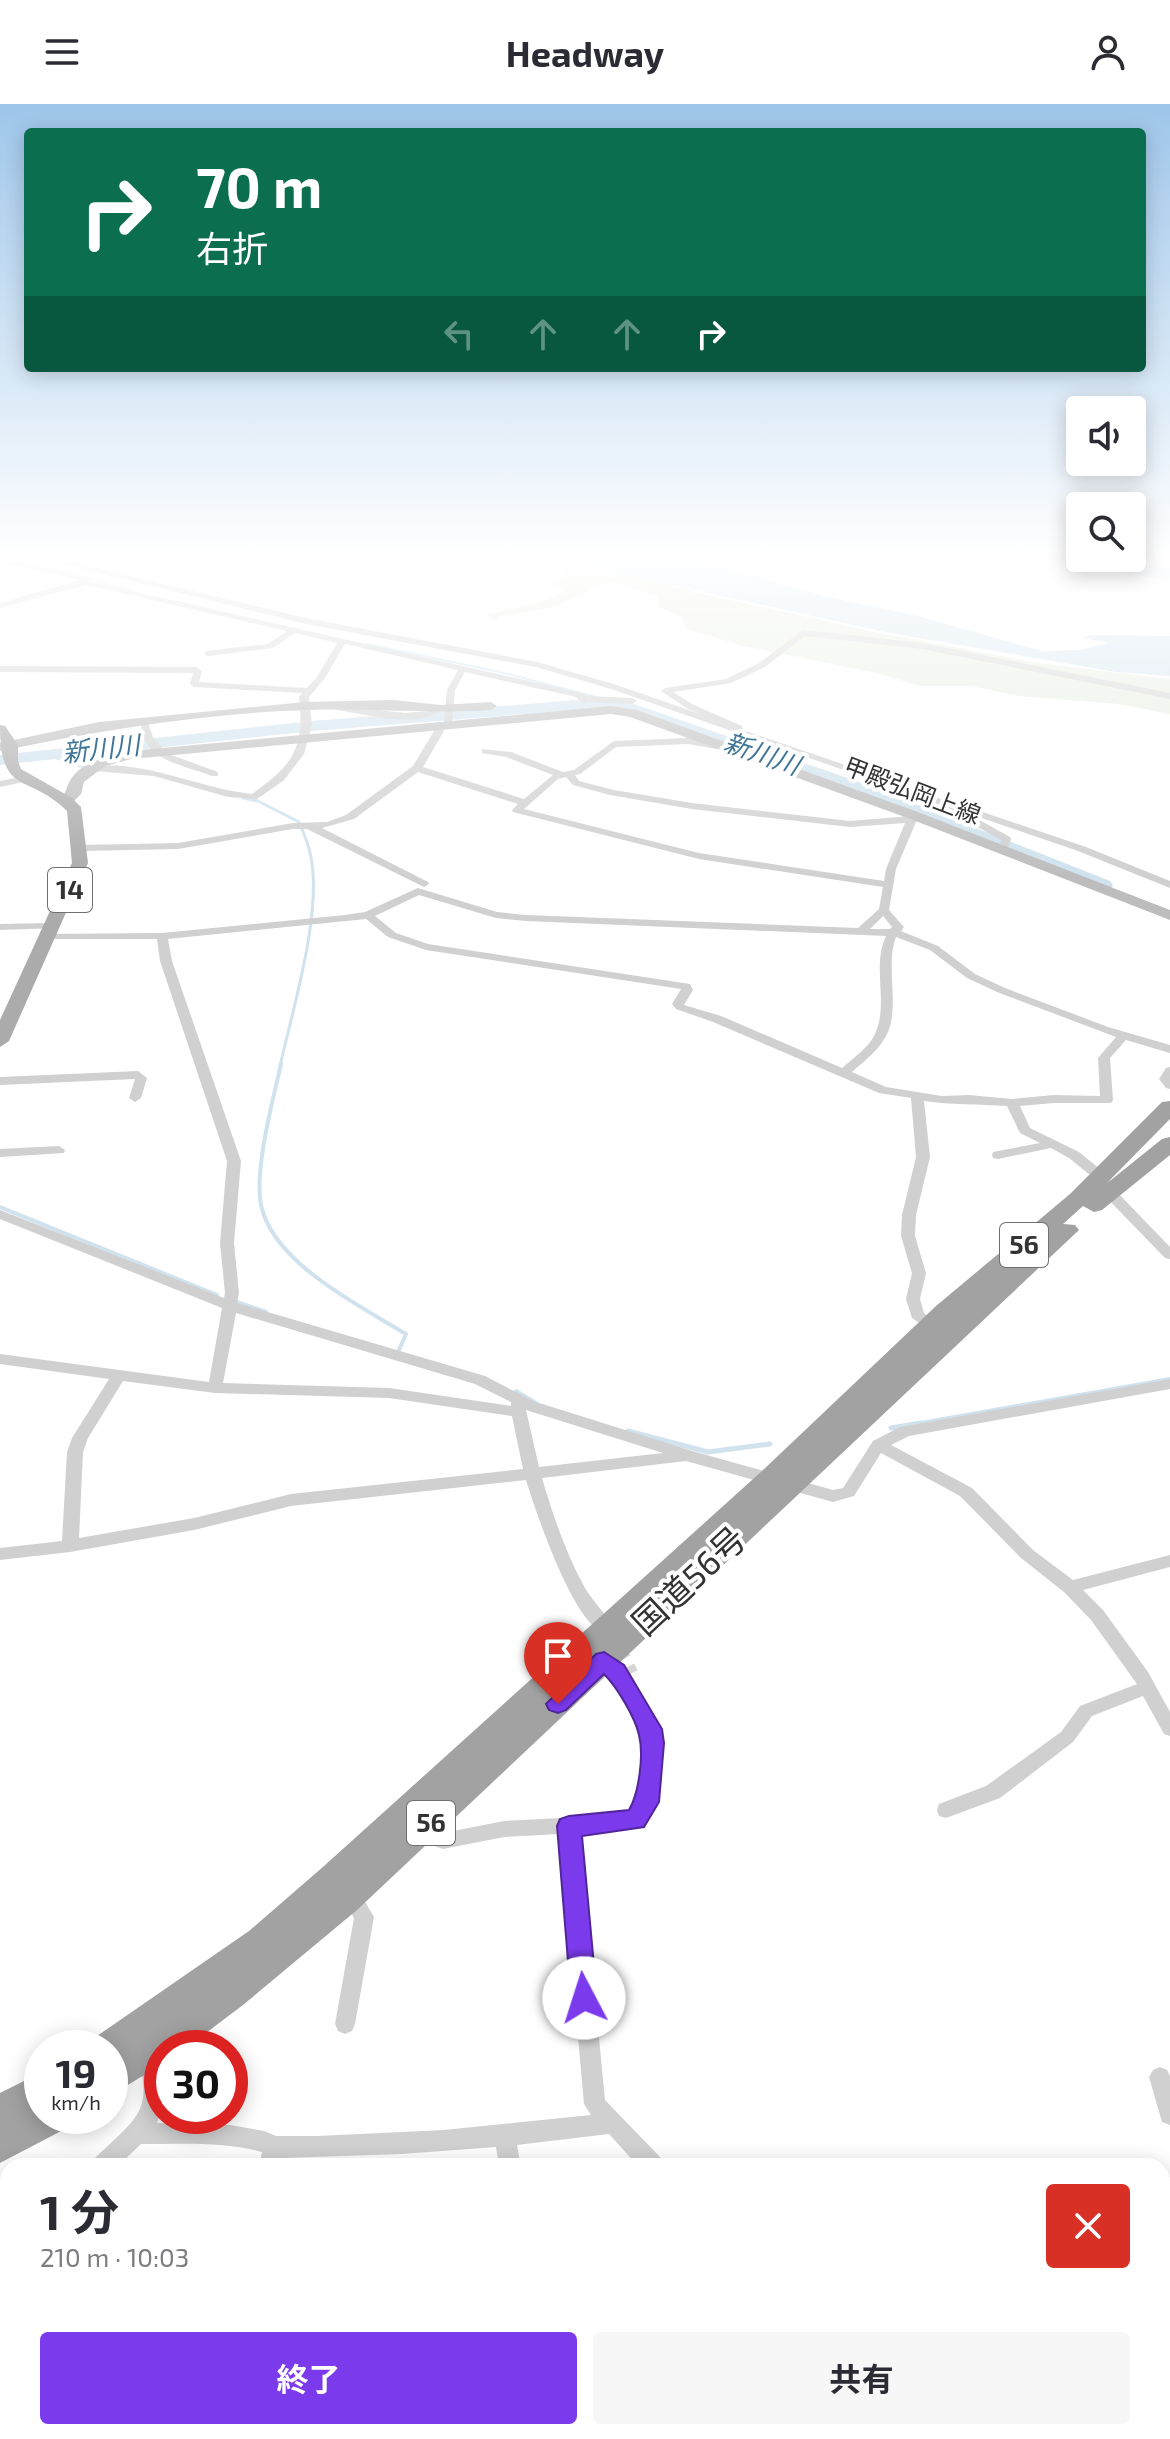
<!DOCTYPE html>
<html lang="ja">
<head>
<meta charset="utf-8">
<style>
	body { margin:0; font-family:"Exo 2","Noto Sans JP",sans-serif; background:#f7f7f7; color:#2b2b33; height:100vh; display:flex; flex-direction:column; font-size:30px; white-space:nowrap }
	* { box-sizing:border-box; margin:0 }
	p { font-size:26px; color:#7c7c81 }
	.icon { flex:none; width:44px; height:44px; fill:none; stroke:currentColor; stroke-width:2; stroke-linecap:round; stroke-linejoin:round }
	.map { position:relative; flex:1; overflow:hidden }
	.drawer { position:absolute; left:0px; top:2054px; width:1170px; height:282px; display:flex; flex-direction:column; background:#fff; border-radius:24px 24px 0 0; box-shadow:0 4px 20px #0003 }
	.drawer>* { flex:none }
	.banner { position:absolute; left:24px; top:24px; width:1122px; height:244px; border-radius:8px; box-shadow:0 4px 20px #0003; background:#0b6e4f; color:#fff; overflow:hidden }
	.fabs { position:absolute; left:1066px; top:292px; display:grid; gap:16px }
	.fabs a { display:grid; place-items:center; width:80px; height:80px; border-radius:8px; background:#fff; box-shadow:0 4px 20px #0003; font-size:40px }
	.speed { position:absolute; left:24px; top:1926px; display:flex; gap:16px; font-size:40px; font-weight:700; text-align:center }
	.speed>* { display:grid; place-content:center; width:104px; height:104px; border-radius:50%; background:#fff; box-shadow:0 4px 20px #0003; line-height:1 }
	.speed small { font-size:20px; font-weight:400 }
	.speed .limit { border:12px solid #d22; background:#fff; color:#111 }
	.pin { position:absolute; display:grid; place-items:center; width:68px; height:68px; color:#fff; margin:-82px -34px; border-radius:50% 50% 50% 0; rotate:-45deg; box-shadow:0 0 8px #0007 }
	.pin .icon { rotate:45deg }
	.me { position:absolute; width:88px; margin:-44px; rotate:355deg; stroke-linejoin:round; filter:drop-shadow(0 0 6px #0008) }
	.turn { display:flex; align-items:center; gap:28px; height:168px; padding:0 40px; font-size:36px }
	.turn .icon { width:104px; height:104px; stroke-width:2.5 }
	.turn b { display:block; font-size:56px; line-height:68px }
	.lanes { display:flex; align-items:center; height:76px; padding:0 40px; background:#0003; justify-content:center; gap:40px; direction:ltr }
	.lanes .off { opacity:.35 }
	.round { display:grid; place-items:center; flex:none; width:84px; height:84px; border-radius:8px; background:#f7f7f7 }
	.head { display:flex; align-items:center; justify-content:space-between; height:136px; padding:0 40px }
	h1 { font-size:48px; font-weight:700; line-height:60px }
	.cta { display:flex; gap:16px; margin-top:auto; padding:16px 40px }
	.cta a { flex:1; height:92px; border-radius:8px; background:#7c3aed; color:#fff; font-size:32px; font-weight:700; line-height:92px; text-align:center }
	.cta a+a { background:#f7f7f7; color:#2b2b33 }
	header { display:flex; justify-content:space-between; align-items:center; height:104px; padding:0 40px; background:#fff; font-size:36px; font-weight:700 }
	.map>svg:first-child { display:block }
	.green { fill:#e6ecdf }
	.water { fill:#cfe2ee }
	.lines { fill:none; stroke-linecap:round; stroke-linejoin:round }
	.stream-far3 { stroke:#cfe2ee; stroke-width:2 }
	.stream-far2 { stroke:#cfe2ee; stroke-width:3 }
	.stream-far1 { stroke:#cfe2ee; stroke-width:4 }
	.stream { stroke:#cfe2ee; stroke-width:5 }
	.canal { fill:#cfe2ee; fill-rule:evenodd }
	.river { fill:#cfe2ee; fill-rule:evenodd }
	.minor-tunnel { stroke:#d6d6d6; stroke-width:17; stroke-dasharray:17 9; stroke-linecap:butt }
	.minor { fill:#d0d0d0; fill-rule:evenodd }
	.secondary { fill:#bdbdbd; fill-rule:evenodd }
	.primary { fill:#ababab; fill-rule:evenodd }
	.trunk { fill:#a2a2a2; fill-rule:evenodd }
	.route { fill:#7c3aed; stroke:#51269a; stroke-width:2 }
	.labels { text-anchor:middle; stroke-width:8; stroke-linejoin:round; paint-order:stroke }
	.far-street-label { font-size:24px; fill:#333; stroke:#fff }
	.far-water-label { font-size:26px; font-style:italic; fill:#3f7597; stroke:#fff }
	.shield { fill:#fff; stroke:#707070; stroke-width:2 }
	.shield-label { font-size:26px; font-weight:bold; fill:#333 }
	.near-street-label { font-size:34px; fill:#333; stroke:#fff }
</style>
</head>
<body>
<header><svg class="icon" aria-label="menu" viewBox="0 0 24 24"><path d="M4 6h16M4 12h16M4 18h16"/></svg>Headway<svg class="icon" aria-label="person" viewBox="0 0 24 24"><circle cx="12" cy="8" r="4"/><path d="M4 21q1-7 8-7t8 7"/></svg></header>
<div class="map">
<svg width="1170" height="2335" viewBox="0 0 1170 2335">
	<rect width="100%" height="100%" fill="#fff"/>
	<!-- green -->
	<path class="green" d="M367 448 397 453 410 448H538L566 459 581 458 698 489 880 529 1037 559 1170 575V610L1119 600 1019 592 971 582H920L877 569 744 542 686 525 681 513 659 503 658 493 611 477 551 504 500 512 496 518 486 511 541 498 564 488 548 479 560 475 566 467C521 464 476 443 430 458L440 464 434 469C404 471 383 463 355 453Z"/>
	<!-- water -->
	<path class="water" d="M522 448H667L827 493 914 511 1042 547 1080 546 1108 539 1083 534 1090 531 1170 532V572L1116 568 890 529Z
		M1012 448H1074L1080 450V454H1108L1170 464V477Z"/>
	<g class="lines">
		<!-- stream-far3 -->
		<path class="stream-far3" d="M0 456 28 459 71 470
			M84 473 132 487
			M367 540 500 568 600 594
			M49 652 85 664"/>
		<!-- stream-far2 -->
		<path class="stream-far2" d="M243 694 258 697 299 718C304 730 309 741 311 753 322 811 293 904 280 962"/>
		<!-- stream-far1 -->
		<path class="stream-far1" d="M281 960C273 996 254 1066 261 1101 273 1159 360 1202 406 1230L398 1248
			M0 1103 217 1191
			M237 1198 266 1208
			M516 1287 536 1299
			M910 1321 1170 1275"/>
		<!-- stream -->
		<path class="stream" d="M891 1324 921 1319
			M628 1327 708 1348 770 1340"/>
		<!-- canal -->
		<path class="canal" d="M1170 2102V2124L1162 2126V2104Z
			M213 2328H261L258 2335H210Z"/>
		<!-- river -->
		<path class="river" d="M614 593 862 679 1110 777 1113 781 1110 785H1098L850 687 613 603 312 627 0 661V651L312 617Z"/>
		<!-- minor-tunnel -->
		<path class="minor-tunnel" d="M615 1540 630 1570"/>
		<!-- minor -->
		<path class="minor" d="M15 448H30L306 514 537 558 617 581 703 611 688 605 661 587 665 584 726 575 759 559 803 526 922 539 1170 589V595L922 545 805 532 765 563 731 579 673 588 694 601 742 622 743 626 933 691 959 705 968 703 1086 743 1170 777V784L1078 747 967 709 1010 733 1011 735 1007 747H999L1001 736 927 695 611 585 536 563 306 520Z
			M0 455 80 471 88 474V477L582 589 587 592 632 594 637 597 632 600 587 598 583 600 576 593 465 568 455 586 452 621 444 619 445 605C415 625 370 611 337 606L332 603 334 601 405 609 429 607 441 602 445 605 447 586 458 566 345 540 325 574 309 593 312 621 304 650 284 676 257 695 228 693 154 672 94 667 89 664 91 662C146 656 198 684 252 690 293 661 305 644 299 593L302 589 194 583 190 580 193 569 0 568V562L196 563 202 567 199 578 307 584 317 573 337 539 295 529 273 544 208 552 205 551V547L268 540 287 527 86 481 0 504V499L80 476 0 459Z
			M141 616H147L153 633 166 649 218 668V672H212C182 660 140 657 141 616Z
			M436 620 444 627 423 663 524 695 553 671 506 653 482 649V645L511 648 563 668 574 666 614 637 688 634 721 642 716 645 688 640 616 643 580 670 575 671 579 677 614 686 692 699 850 717 922 711 923 713 916 718 896 765 889 806 904 823 901 827 938 842 975 870 1005 884 1108 923 1170 941V949L1126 936 1110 954 1113 996 1111 999H1054L1020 1002 1030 1024 1079 1048 1106 1070 1114 1085 1170 1143V1155L1165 1154 1103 1090 1095 1075 1069 1054 1051 1044 998 1055 993 1054 992 1051 993 1048 1040 1039 1020 1029 1007 1002C979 1000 951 1001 924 997L930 1053 916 1111 915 1132 926 1169 920 1195 924 1209 938 1222 931 1227 912 1214 906 1195 912 1169 901 1132 902 1111 916 1053 911 994 879 989 713 918 676 905 672 900 681 885 426 846 388 833 366 815 168 835 172 857 241 1057 234 1139 239 1189 237 1199 485 1272 533 1297 692 1347 833 1386 843 1384 873 1337 900 1323 1170 1275V1285L909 1332 891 1341 972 1384 1033 1446 1073 1476 1170 1451V1463L1083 1486 1103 1506 1148 1568 1170 1608V1632L1164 1630 1143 1592 1092 1612 1073 1638 1000 1694 946 1714 939 1712 937 1706 939 1700 986 1682 1061 1628 1080 1602 1137 1580 1091 1516 1064 1488 1021 1454 960 1392 881 1349 854 1392 833 1398 686 1357 542 1374C553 1411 566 1450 585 1484 594 1499 606 1510 615 1524L612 1529C579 1540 534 1402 526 1376L291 1402 194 1426 70 1448 0 1456V1444L62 1437 67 1348 72 1334 109 1275 0 1260V1250L209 1278 222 1204 0 1115V1106L224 1194 225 1189 220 1139 227 1057 160 857 157 835H49L45 834V830L162 829 345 811 365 808 418 784 497 808 526 811 858 824 879 805 883 783 699 755 513 708 512 706 518 700 418 668 354 715 322 724 428 778 429 780 424 783 307 725H293L178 745 80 747 75 744 80 741 178 739 293 719 327 718 346 711 413 662 434 627 431 623ZM566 673 573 681 610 691 692 705 850 723 905 719 886 765 884 777 699 749 524 705 558 675ZM419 791 496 814 526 817 886 832C871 863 890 901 874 932 868 944 852 955 842 964L721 912 684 901 693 886 690 880 428 840 396 829 375 812ZM883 812 892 823 890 825H870ZM896 833 930 846 967 874 997 888 1116 933 1098 954 1100 992 1054 991 1012 995 969 991 942 992 886 983 852 968C862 959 875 949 883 937 903 910 884 864 896 833ZM236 1209 475 1280 511 1298V1302L389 1284 223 1279ZM123 1277 215 1289 389 1294 512 1312 523 1365 291 1390 194 1414 79 1434 83 1348 88 1334ZM526 1306 663 1349 539 1363Z
			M25 672 28 673V677L0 683V677Z
			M53 819 58 822 57 824 0 826V820Z
			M1170 963V985L1166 984 1159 975 1166 964Z
			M138 967 147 974 141 994 135 998 129 994 135 975 0 981V973Z
			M59 1042 65 1046 64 1049 0 1053V1045Z
			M604 1550 610 1552 622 1563 659 1625 661 1639 656 1698 643 1721 619 1727 579 1729 605 1996 661 2054 664 2062H638L609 2030 517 2041 521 2062H499L496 2043 402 2050 283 2054 281 2062H259L262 2048C223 2037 180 2040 141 2040L118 2062H92L95 2054C134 2016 157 2007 135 1949L138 1942 145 1939 152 1942C163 1966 167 1994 157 2019L230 2021 264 2027 276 2032H317L444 2026 591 2011 584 2000 560 1730 504 1733 443 1745 413 1735 411 1729 413 1723 420 1721 443 1729 504 1717 619 1711 630 1708 638 1696 643 1639 641 1626 610 1573 595 1557 598 1552Z
			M350 1781 357 1784 374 1813 355 1920 352 1927 345 1930 338 1927 335 1920 354 1814 340 1790 343 1784Z
			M1160 1963 1167 1966 1170 1972V2021L1162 2018 1149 1973 1153 1966Z
			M1170 2085V2107L1162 2109V2087Z
			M1170 2116V2138L1162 2139V2117Z
			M8 2149V2176L0 2179V2152Z
			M161 2328H223L222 2335H158Z
			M293 2328H341L338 2335H290Z
			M674 2328H698L699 2335H675Z
			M818 2328H842L845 2335H821Z
			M966 2328H990L991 2335H967Z"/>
		<!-- secondary -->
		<path class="secondary" d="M394 596 441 601 491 598 497 602 491 606C430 610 369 604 308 606 205 609 101 626 0 647V639L99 618 304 598Z
			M611 602 637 606 923 710 1170 806V816L913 716 630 613 611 610 131 655 105 662 84 678 81 690 71 700H61L59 697C67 688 66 683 71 675 83 656 111 652 130 647Z"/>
		<!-- primary -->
		<path class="primary" d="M0 621 5 622 18 641V657L21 665 72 694 81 703 88 759 9 937 0 943V916L72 759 67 707C28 668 0 694 0 621Z"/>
		<!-- trunk -->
		<path class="trunk" d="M1170 997V1015L1106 1080 1162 1035 1170 1033V1051L1102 1106 1094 1108 1083 1102 1063 1120 1075 1121 1079 1126 357 1806 243 1901 186 1944H162V1960L110 1992V1944H92L97 1932 249 1827 324 1762 762 1367 936 1202 1070 1090 1162 998Z
			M42 1968V2012H70L65 2025 0 2059V1989Z"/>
	</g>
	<!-- sky -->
	<linearGradient id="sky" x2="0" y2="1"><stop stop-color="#9ec6ea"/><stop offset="0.58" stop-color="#fff"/><stop offset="1" stop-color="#fff" stop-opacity="0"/></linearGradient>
	<rect width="1170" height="775" fill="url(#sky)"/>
	<!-- route -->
	<path class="route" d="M604 1548 624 1561 662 1625 664 1639 659 1698 644 1723 582 1732 597 1894 593 1903 584 1907 574 1903 571 1894 557 1722 560 1715 569 1712 629 1706C639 1689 644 1651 639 1631 635 1613 617 1583 604 1570L566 1606 558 1609 549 1606 546 1600 596 1550Z"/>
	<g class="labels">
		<!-- far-street labels -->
		<g class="far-street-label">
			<text transform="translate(912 687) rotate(21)" y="8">甲殿弘岡上線</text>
		</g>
		<!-- far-water labels -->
		<g class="far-water-label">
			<text transform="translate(101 645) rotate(-6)" y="9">新川川</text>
			<text transform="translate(762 650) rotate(19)" y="9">新川川</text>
		</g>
		<!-- shield labels -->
		<g class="shield">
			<rect x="48" y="764" width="44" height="44" rx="6"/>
			<rect x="1000" y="1119" width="48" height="44" rx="6"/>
			<rect x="407" y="1697" width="48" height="44" rx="6"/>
		</g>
		<g class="shield-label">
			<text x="70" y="795">14</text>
			<text x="1024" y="1150">56</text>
			<text x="431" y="1728">56</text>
		</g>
		<!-- near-street labels -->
		<g class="near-street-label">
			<text transform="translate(689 1477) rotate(-43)" y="12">国道56号</text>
		</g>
	</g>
</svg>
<div class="fabs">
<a><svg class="icon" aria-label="sound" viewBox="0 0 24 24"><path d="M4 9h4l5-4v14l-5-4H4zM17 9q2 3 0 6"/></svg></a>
<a><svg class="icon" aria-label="search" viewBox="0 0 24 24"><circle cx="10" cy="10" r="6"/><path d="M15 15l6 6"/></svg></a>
</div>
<div class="speed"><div>19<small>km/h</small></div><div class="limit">30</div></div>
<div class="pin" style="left:558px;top:1600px;background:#d93025"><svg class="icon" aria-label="arrive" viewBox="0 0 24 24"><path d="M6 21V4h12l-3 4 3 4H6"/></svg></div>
<svg class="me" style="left:584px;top:1894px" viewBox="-20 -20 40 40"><circle r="19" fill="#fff"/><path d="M0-13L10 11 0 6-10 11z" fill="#7c3aed"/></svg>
<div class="banner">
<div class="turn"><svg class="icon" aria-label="right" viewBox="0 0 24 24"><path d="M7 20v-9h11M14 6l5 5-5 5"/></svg><div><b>70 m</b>右折</div></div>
<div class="lanes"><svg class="icon off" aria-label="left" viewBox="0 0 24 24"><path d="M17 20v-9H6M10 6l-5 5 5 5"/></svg><svg class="icon off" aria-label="ahead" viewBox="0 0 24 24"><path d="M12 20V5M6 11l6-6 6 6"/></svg><svg class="icon off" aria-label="ahead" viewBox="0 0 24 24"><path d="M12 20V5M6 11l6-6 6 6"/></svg><svg class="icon" aria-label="right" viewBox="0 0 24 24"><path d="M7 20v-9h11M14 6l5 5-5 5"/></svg></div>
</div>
<section class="drawer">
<div class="head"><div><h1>1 分</h1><p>210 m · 10:03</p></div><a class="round" style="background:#d93025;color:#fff"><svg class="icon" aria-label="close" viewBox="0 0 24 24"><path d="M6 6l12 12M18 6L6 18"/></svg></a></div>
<div class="cta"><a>終了</a><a>共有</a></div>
</section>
</div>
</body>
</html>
